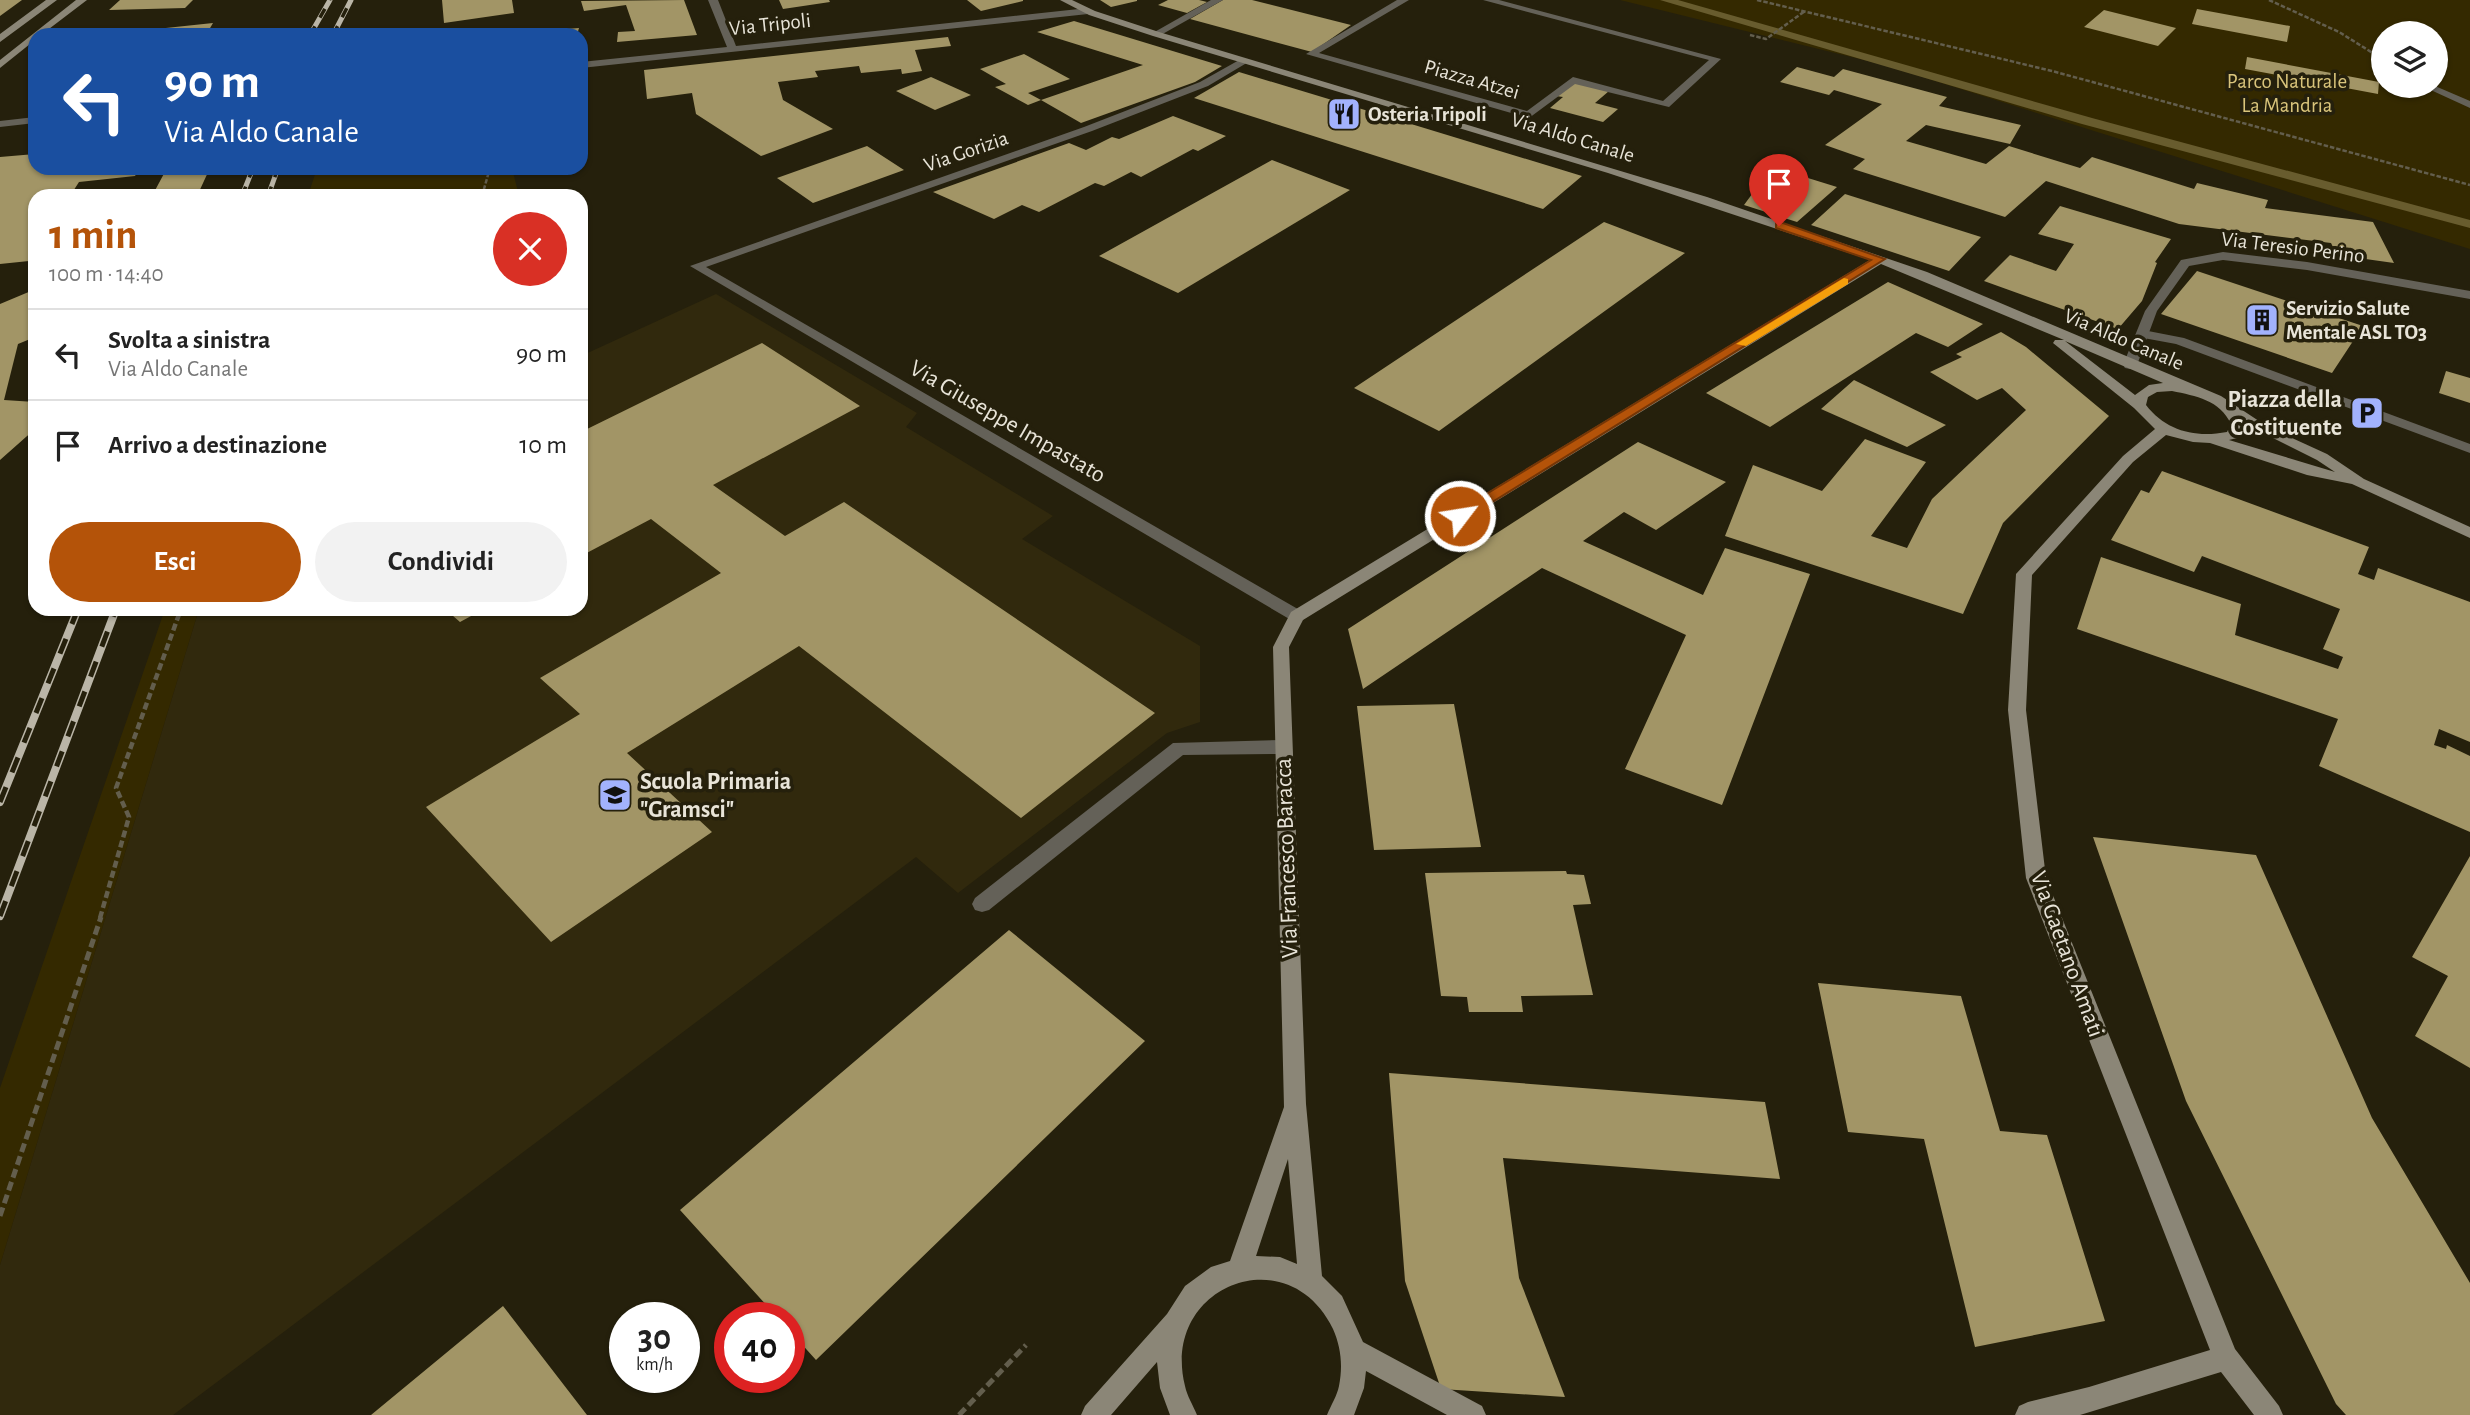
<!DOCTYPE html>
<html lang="it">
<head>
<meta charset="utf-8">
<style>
	body { margin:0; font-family:"Alegreya Sans",sans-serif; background:#f2f2f2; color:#222; height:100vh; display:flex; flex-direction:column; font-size:26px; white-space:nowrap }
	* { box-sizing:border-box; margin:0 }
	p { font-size:23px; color:#767676 }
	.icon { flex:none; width:38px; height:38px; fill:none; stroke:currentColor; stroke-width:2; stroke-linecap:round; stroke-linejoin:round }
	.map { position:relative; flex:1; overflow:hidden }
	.drawer { position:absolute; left:28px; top:189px; width:560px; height:427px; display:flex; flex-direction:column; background:#fff; border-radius:21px; box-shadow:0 2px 5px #0004 }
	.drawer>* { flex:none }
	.banner { position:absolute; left:28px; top:28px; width:560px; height:147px; border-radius:21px; box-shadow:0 2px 5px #0004; background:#1a4fa0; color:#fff; overflow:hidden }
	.fabs { position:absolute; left:2371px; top:21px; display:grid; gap:14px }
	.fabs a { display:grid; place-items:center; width:77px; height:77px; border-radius:50%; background:#fff; box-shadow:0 2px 5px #0004; font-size:35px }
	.speed { position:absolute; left:609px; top:1302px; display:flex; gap:14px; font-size:35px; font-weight:700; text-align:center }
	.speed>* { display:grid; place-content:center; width:91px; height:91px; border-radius:50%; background:#fff; box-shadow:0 2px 5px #0004; line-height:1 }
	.speed small { font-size:18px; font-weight:400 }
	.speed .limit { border:10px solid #d22; background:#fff; color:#111 }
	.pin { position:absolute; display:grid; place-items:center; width:60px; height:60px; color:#fff; margin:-72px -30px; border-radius:50% 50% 50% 0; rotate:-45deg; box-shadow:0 0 7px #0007 }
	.pin .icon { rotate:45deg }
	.me { position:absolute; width:77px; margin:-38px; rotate:59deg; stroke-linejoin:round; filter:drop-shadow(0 0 5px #0008) }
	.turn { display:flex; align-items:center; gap:24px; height:147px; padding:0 21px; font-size:32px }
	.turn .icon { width:91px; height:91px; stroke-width:2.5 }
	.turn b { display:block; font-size:49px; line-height:60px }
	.round { display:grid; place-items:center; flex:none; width:74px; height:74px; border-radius:37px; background:#f2f2f2 }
	.summary { display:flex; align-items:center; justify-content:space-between; height:119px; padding:0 21px }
	h1 { font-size:42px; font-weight:700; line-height:52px; color:#b45309 }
	.action { display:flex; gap:14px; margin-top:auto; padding:14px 21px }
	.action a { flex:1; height:80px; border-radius:42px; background:#b45309; color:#fff; font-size:28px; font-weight:700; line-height:80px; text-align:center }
	.action a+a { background:#f2f2f2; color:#222 }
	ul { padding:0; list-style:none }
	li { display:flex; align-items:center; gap:21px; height:91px; padding:0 21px; border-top:2px solid #e0e0e0 }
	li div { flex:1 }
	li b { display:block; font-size:26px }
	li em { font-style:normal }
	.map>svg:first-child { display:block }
	.built { fill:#31290d }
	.green { fill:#342900; fill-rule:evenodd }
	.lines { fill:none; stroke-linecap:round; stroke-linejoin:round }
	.stream { fill:#685c2e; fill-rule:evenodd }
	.building { fill:#a29566 }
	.path-far2 { stroke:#635e4d; stroke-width:2.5; stroke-dasharray:4.5 2; stroke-linecap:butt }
	.path-far1 { stroke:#635e4d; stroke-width:4.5; stroke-dasharray:7 3.5; stroke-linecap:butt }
	.path { stroke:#635e4d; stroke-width:5; stroke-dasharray:9 4.5; stroke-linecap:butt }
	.lane { fill:#646158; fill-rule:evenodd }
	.street { fill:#646158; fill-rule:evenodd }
	.secondary { fill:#8b8677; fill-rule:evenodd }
	.rail-far1-casing { stroke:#bab5a7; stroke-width:5 }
	.rail-casing { stroke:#bab5a7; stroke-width:8 }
	.rail-far1 { stroke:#25200c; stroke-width:3.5; stroke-dasharray:10; stroke-linecap:butt }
	.rail { stroke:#25200c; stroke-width:5; stroke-dasharray:16; stroke-linecap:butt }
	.route { fill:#b45309; stroke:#753606; stroke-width:2 }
	.slow { fill:#f59e0b }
	.labels { text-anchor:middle; stroke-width:7; stroke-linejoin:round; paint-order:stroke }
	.far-street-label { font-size:21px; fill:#e8e4d8; stroke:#25200c }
	.far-park-label { font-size:21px; fill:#d9c47b; stroke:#25200c }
	.far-poi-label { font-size:21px; font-weight:bold; fill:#e8e4d8; stroke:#25200c; text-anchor:start }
	.poi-label { font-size:24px; font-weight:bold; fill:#e8e4d8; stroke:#25200c; text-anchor:end }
	.street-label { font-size:24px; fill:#e8e4d8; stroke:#25200c }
</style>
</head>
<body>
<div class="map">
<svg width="2470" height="1415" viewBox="0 0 2470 1415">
	<rect width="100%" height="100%" fill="#25200c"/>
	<!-- built -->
	<path class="built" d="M716 294 917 413 906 427 1053 516 1022 539 1200 646V722L1167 733 958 893 916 857 173 1415H0V1265L199 609H581V356Z"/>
	<!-- green -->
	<path class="green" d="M1620 0H2470V249L1884 65ZM2384 33H2436V86H2384Z
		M317 168H512L519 196H308Z
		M165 609H199L0 1265V1088Z"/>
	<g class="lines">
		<!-- stream -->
		<path class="stream" d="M1660 0H1678L2092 118 2470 220V228L2082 124Z"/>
	</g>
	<!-- building -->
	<path class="building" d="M0 0H22L0 16Z
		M120 0H193L185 8 109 10Z
		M442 0H512L514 13 444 23Z
		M684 0 697 35 617 42 618 32 635 31 626 5 584 11 581 1Z
		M779 0H829L830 2 783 9Z
		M967 0H1023V1L981 11Z
		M1100 0H1137V1L1111 7Z
		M1168 0H1199L1207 2 1187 13 1158 5Z
		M1223 0H1252L1351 25 1312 52 1190 19Z
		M2197 9 2290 26 2287 42 2192 24Z
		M2104 10 2176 28 2158 46 2084 27Z
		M1074 21 1222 66 1195 82 1081 123 1041 100 1028 105 995 87 1006 84 980 69 1024 54 1070 79 1028 93 1041 100 1143 65 1037 32Z
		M213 23 206 35H125L128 32Z
		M579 28 577 35H512V33Z
		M948 37 951 46 915 50 922 71 902 74 901 69 861 73 859 66 815 71 818 77 778 82 783 100 833 129 761 156 696 114 692 93 647 99 644 70Z
		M2247 57 2379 82 2378 94 2245 69Z
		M1797 67 1834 77 1843 69 1947 97 1939 106 2021 125 2010 144 1926 125 1906 141 1986 164 2009 146 2080 168 2092 157 2194 189 2197 183 2268 200 2265 208 2373 222 2394 263 2337 255 2331 243 2179 224 2046 181 2005 217 1853 169 1865 159 1825 145 1882 104 1834 90 1829 95 1780 82Z
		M1239 72 1398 120 1582 176 1543 209 1194 98Z
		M931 77 971 95 935 110 896 91Z
		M1573 82 1609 91 1595 103 1618 109 1603 122 1550 108 1563 97 1556 96Z
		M1173 116 1226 136 1198 151 1193 149 1141 177 1131 172 1104 186 1095 183 1039 212 1022 205 994 219 933 192 1069 143 1086 150 1112 137 1119 139Z
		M867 146 904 170 813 203 777 178Z
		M35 154V168H140L135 176 79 182 70 196H35V251L29 261 0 264V157Z
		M1272 160 1350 190 1178 293 1099 256Z
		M1772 167 1837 187 1797 222 1744 205Z
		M167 168H210L197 196H152Z
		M1845 194 1981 237 1949 271 1811 225Z
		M2060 206 2171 239 2155 262 2157 263 2142 301 2118 329 1984 281 2010 255 2056 271 2074 244 2038 234Z
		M1604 222 1685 253 1439 431 1354 388Z
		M2197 271 2363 326 2332 373 2161 314Z
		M1888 282 1983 324 1948 347 1916 333 1770 427 1706 393Z
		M31 291 35 293V337L18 344 4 400 35 402V429L0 460V304Z
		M2001 332 2026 347 2109 416 2003 523 1963 614 1725 536 1753 465 1822 491 1865 439 1926 462 1871 536 1907 548 1932 499 2026 410 2002 388 1977 400 1930 372 1962 357 1956 354Z
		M762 343 860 406 713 485 785 536 844 502 1155 713 1021 818 799 646 627 753 712 832 551 942 426 807 580 714 540 678 721 573 651 519 581 556V432Z
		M2446 371 2470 378V403L2439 393Z
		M1854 380 1946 425 1907 447 1821 409Z
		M1638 442 1726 482 1656 530 1624 512 1583 541 1703 595 1725 548 1810 574 1722 805 1625 769 1686 635 1542 568 1363 689 1348 629Z
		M2162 471 2369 547 2358 574 2374 580 2378 568 2470 602V742L2439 729 2434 745 2446 749 2447 745 2470 756V832L2319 766 2338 719 2077 629 2101 557 2241 604 2235 635 2338 669 2343 657 2323 649 2340 609 2202 556 2194 572 2111 540 2141 490 2149 493Z
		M445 609H484L460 622Z
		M1454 704 1481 847 1374 850 1357 706Z
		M2093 837 2256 855 2372 1118 2470 1283V1415H2346L2336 1404 2186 1101Z
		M2470 856V1068L2415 1036 2448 976 2412 957Z
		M1566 871 1567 874 1584 875 1591 904 1573 905 1593 995 1521 996 1523 1012H1469L1467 997 1441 996 1425 873Z
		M1009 930 1145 1041 816 1360 789 1330V1318H778L680 1210Z
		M1818 983 1961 996 2000 1131 2047 1135 2105 1321 1975 1347 1924 1139 1848 1132Z
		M1389 1073 1765 1102 1780 1179 1503 1158 1519 1278 1565 1397 1441 1389 1405 1281Z
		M503 1306 587 1415H371Z"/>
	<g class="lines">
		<!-- path-far2 -->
		<path class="path-far2" d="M1757 0 2052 71 2470 185
			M2269 0 2339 32 2384 60
			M1750 35 1766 39 1805 11
			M482 196 490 168"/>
		<!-- path-far1 -->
		<path class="path-far1" d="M100 918 129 817 116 788 181 609"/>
		<!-- path -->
		<path class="path" d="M0 1216 101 917
			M959 1415 1026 1345"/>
		<!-- lane -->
		<path class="lane" d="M2143 330 2184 338 2470 444V453L2176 344 2138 337V331Z
			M1282 740 1288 742 1291 747 1288 752 1282 754 1183 755 989 910 982 912 975 910 972 904 975 898 1173 743Z"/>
		<!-- street -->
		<path class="street" d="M708 0H718L736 46 1088 8 1093 11 1088 14 581 68V62L727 47Z
			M1211 0H1223L1159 36 1151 34Z
			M1397 0H1409L1319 53 1527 111 1573 77 1663 101 1709 60 1483 0H1499L1721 59 1669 107 1575 84 1529 118 1306 54Z
			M1241 59 1250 61 1208 86 1092 131 706 267 1303 612 1305 616 1303 620H1291L690 266 1084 127 1200 82Z
			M2422 86H2435L2470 101V108Z
			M35 117V123L0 127V121Z
			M2223 252 2307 262 2470 291V299L2307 270 2223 260 2189 266 2157 311 2137 365 2130 369 2125 368 2123 365 2145 311 2181 260Z"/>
		<!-- secondary -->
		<path class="secondary" d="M46 0H57L0 42V34Z
			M76 0H87L41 35H35V40L0 68V60Z
			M1060 0H1072L1095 11 1159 32 1707 197 1927 272 2221 396 2268 427 2327 454 2364 479 2470 527V538L2352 484 2307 475 2210 443 2193 442 2166 435 2133 462 2032 575 2026 710 2046 878 2235 1349 2279 1406 2283 1415H2254L2221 1372 2080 1415H2015L2019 1406 2028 1402 2089 1387 2210 1350 2026 878 2008 710 2016 574 2123 456 2155 429 2134 408 2053 343 2055 340H2064L1881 264 1303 620 1289 647 1306 1104 1322 1276 1342 1296 1363 1342 1482 1406 1486 1415H1447L1366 1371 1364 1388 1354 1415H1327C1331 1405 1337 1396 1339 1386 1343 1366 1341 1347 1333 1329 1288 1236 1160 1286 1185 1386 1187 1396 1193 1405 1197 1415H1170L1160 1388 1157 1362 1111 1415H1081L1085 1406 1167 1314 1185 1286 1211 1267 1230 1261 1284 1107 1273 647 1291 612 1870 260 1608 173 1153 36 1089 15ZM2065 341 2163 383 2149 385 2135 395ZM2172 391C2196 396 2220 400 2231 424L2227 432C2195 438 2166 431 2146 405L2148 397 2157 392ZM2245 424 2317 460 2335 472 2229 440 2237 438ZM1288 1159 1297 1264 1280 1257 1256 1256Z"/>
		<defs>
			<path id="rail-far1" d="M310 35 330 0
				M333 35 351 0
				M242 196 253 168
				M268 196 278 168"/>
			<path id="rail" d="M0 802 78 609
				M0 916 116 609"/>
		</defs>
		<!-- rail-far1 casing -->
		<use href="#rail-far1" class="rail-far1-casing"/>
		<!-- rail casing -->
		<use href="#rail" class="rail-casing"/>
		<!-- rail-far1 -->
		<use href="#rail-far1" class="rail-far1"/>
		<!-- rail -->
		<use href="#rail" class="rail"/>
	</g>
	<!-- route -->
	<path class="route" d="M1776 223H1783L1885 259 1465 519H1455V513L1871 260 1776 228Z"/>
	<!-- slow -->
	<path class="slow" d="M1844 278 1848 279V284L1746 346 1736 344Z"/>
	<!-- icons -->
	<defs>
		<symbol id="restaurant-square" viewBox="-11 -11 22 22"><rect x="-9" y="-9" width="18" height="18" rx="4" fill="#a2b2fd" stroke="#25200c"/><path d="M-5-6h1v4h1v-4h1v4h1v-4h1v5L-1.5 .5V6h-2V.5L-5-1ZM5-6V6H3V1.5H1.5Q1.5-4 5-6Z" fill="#111"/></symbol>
		<symbol id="building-square" viewBox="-11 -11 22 22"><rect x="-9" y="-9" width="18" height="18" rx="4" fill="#a2b2fd" stroke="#25200c"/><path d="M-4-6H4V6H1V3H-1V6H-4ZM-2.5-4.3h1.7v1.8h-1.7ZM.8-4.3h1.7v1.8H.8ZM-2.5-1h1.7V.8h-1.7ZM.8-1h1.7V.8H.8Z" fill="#111"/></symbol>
		<symbol id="parking-square" viewBox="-11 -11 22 22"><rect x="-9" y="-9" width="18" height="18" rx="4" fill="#a2b2fd" stroke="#25200c"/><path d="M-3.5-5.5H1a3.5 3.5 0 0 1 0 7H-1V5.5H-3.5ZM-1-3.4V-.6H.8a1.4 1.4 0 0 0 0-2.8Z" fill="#111"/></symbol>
		<symbol id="school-square" viewBox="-11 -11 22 22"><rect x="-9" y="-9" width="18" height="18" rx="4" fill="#a2b2fd" stroke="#25200c"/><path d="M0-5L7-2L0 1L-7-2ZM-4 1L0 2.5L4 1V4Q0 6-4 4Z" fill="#111"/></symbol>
	</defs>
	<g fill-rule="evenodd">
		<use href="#restaurant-square" x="1325" y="95" width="38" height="38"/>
		<use href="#building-square" x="2243" y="301" width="38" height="38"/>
		<use href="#parking-square" x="2348" y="394" width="38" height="38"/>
		<use href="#school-square" x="596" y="776" width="38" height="38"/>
	</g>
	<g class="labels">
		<!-- far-street labels -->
		<g class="far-street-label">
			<text transform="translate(770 24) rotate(-6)" y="7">Via Tripoli</text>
			<text transform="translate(1472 79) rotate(16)" y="7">Piazza Atzei</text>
			<text transform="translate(1573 137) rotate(17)" y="7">Via Aldo Canale</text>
			<text transform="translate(966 151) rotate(-19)" y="7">Via Gorizia</text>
			<text transform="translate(2293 247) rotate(7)" y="7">Via Teresio Perino</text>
			<text transform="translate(2124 339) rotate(23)" y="7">Via Aldo Canale</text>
		</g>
		<!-- far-park labels -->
		<g class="far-park-label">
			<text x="2287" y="88">Parco Naturale<tspan x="2287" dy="24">La Mandria</tspan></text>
		</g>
		<!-- far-poi labels -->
		<g class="far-poi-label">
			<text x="1368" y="121">Osteria Tripoli</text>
			<text x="2286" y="315">Servizio Salute<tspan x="2286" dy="24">Mentale ASL TO3</tspan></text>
		</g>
		<!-- poi labels -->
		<g class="poi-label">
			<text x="2342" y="407">Piazza della<tspan x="2342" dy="28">Costituente</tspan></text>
			<text x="640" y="789" text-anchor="start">Scuola Primaria<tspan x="640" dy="28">"Gramsci"</tspan></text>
		</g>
		<!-- street labels -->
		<g class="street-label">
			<text transform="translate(1008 421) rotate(30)" y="8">Via Giuseppe Impastato</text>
			<text transform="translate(1286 858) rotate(-92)" y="8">Via Francesco Baracca</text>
			<text transform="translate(2068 954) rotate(70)" y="8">Via Gaetano Amati</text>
		</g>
	</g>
</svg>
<div class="fabs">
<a><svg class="icon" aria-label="layers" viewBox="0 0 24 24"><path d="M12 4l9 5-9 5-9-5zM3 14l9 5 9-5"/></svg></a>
</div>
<div class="speed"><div>30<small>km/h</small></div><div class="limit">40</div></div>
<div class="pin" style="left:1779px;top:226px;background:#d93025"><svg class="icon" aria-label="arrive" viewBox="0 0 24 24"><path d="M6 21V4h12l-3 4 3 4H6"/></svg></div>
<svg class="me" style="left:1460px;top:516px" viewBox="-20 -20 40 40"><circle r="17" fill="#b45309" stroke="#fff" stroke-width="3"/><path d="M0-11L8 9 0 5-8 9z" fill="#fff"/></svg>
<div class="banner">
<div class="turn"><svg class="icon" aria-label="left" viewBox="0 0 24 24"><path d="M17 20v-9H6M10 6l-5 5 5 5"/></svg><div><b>90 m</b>Via Aldo Canale</div></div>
</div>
<section class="drawer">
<div class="summary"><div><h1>1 min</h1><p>100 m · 14:40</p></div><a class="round" style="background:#d93025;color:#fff"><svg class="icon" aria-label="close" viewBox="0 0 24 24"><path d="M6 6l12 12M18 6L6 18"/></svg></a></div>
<ul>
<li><svg class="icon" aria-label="left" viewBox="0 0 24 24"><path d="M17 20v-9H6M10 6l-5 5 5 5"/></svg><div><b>Svolta a sinistra</b><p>Via Aldo Canale</p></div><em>90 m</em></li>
<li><svg class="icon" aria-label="arrive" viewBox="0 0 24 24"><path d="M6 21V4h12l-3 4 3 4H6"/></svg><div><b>Arrivo a destinazione</b></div><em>10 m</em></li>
</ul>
<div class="action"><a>Esci</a><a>Condividi</a></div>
</section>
</div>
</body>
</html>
